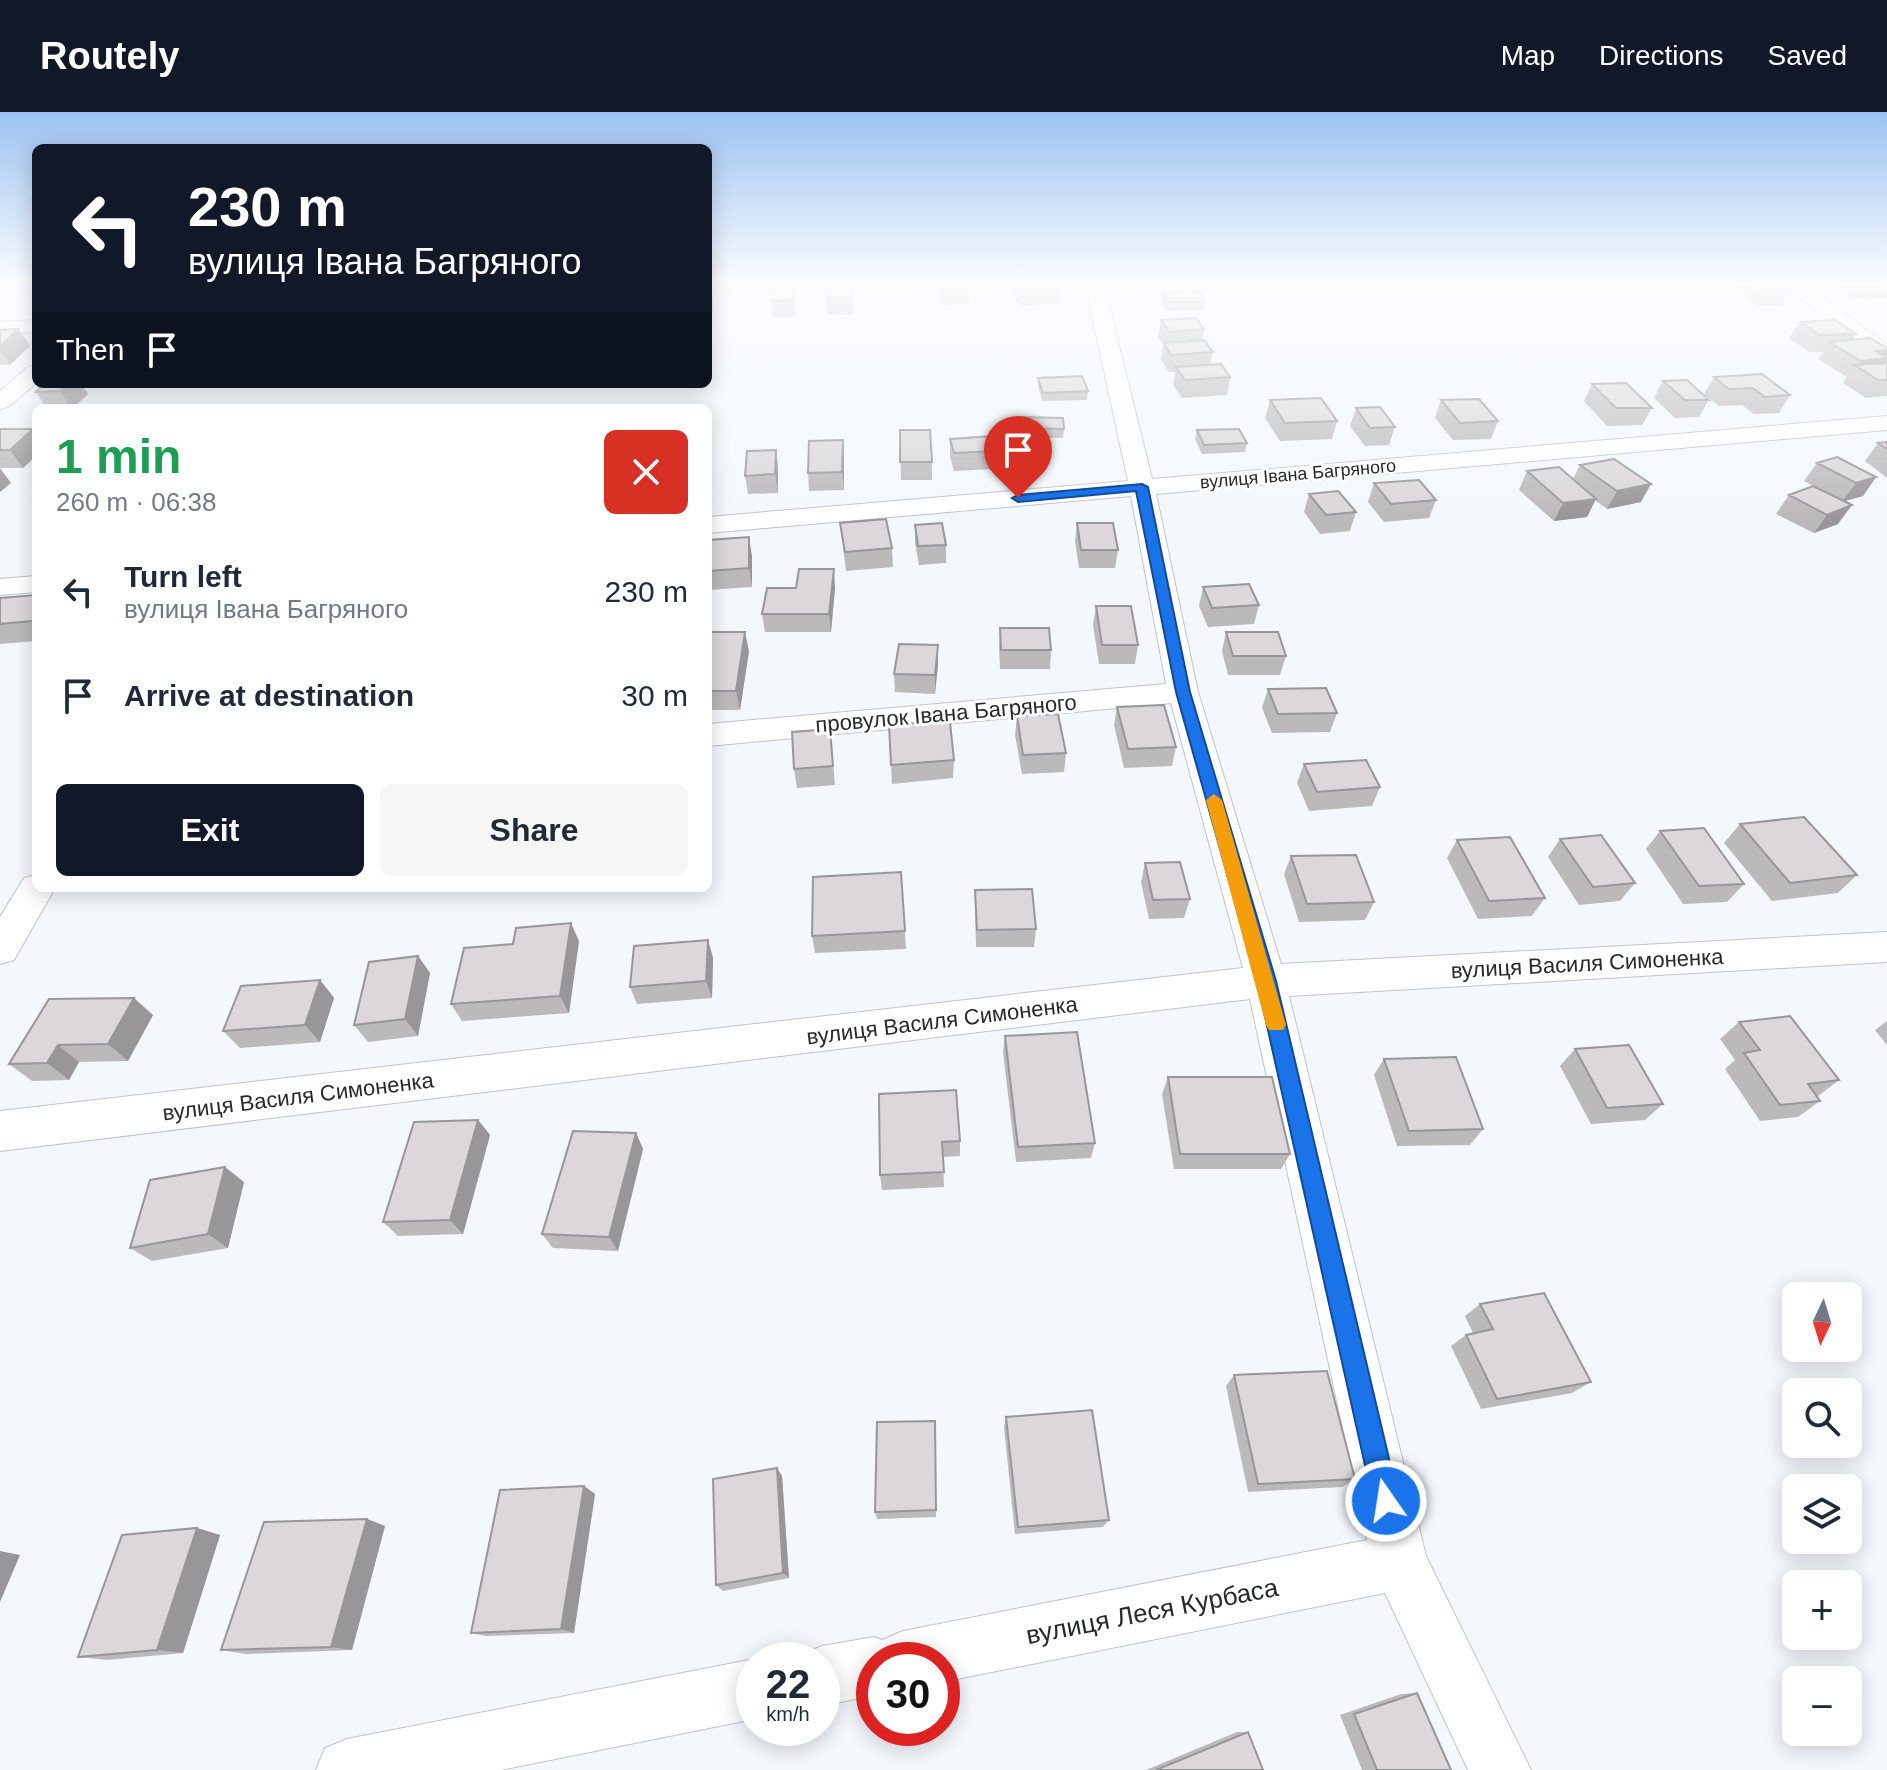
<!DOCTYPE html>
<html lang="en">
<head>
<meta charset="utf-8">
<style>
	body { margin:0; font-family:Arial,sans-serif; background:#f6f6f7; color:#1f2937; height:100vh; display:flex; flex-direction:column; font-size:30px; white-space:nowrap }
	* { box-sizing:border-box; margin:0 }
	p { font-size:26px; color:#747a83 }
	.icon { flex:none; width:44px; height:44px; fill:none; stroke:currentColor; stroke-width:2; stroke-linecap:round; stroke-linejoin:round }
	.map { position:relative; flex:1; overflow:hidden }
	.panel { position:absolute; left:32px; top:292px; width:680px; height:488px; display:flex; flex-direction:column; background:#fff; border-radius:12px; box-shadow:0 4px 20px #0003 }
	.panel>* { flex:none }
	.hud { position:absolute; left:32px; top:32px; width:680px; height:244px; border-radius:12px; box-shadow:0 4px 20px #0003; background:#111827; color:#fff; overflow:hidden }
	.needle { width:52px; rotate:184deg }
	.buttons { position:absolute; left:1782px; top:1170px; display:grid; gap:16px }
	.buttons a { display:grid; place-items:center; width:80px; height:80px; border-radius:12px; background:#fff; box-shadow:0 4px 20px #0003; font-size:40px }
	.speed { position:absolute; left:736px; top:1530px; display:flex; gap:16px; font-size:40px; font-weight:700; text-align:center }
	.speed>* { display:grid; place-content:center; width:104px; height:104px; border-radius:50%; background:#fff; box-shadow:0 4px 20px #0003; line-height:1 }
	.speed small { font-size:20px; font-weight:400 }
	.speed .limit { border:12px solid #d22; background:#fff; color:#111 }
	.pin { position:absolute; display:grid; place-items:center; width:68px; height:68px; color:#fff; margin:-82px -34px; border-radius:50% 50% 50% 0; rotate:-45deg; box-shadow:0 0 8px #0007 }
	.pin .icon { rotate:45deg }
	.me { position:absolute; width:88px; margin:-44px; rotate:347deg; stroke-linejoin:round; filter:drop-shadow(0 0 6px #0008) }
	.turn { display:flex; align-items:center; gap:28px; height:168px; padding:0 24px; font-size:36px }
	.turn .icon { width:104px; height:104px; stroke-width:2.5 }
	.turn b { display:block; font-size:56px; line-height:68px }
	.then { display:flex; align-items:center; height:76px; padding:0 24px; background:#0003; gap:16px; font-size:30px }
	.round { display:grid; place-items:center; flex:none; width:84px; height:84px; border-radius:12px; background:#f6f6f7 }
	.overview { display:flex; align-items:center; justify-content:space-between; height:136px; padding:0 24px }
	h1 { font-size:48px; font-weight:700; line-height:60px; color:#1e9e55 }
	.cta { display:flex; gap:16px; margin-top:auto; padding:16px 24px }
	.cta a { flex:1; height:92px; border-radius:12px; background:#111827; color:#fff; font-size:32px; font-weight:700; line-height:92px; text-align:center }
	.cta a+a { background:#f6f6f7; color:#1f2937 }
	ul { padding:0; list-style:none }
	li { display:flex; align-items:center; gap:24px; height:104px; padding:0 24px }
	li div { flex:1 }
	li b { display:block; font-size:30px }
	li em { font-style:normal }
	header { display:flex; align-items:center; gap:48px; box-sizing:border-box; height:112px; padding:0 40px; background:#111827; color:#fff }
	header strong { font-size:38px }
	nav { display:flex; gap:44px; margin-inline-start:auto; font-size:28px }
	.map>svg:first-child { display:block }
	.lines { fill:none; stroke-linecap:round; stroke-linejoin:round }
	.street-casing { stroke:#c0c4c7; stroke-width:2 }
	.street { fill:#fff; fill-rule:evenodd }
	.wall { fill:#bcb9bb }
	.shaded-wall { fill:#999699 }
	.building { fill:#dbd7da; stroke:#999699; stroke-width:2 }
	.route { fill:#1a73e8; stroke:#114b97; stroke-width:2 }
	.slow { fill:#f59e0b }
	.labels { text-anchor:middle; stroke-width:6; stroke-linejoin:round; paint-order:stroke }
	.far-street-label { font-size:18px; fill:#262829; stroke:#fff }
	.street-label { font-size:22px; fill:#262829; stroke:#fff }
	.near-street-label { font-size:26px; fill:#262829; stroke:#fff }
</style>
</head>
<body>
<header>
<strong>Routely</strong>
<nav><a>Map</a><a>Directions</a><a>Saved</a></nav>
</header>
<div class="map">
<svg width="1887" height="1658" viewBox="0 0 1887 1658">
	<rect width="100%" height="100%" fill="#f4f8fc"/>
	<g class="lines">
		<defs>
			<path id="street" d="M1085 172H1104L1152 367 1887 304V318L1156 382 1198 580 1281 852 1887 820V850L1289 884 1426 1444 1531 1658H1468L1385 1481 942 1570V1548H874V1583L822 1594V1548H799L801 1543 822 1534 874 1525 882 1528 903 1519 1367 1428 1250 887 0 1039V999L1243 856 1171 591 708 634V612L1166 572 1131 384 708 421V405L1128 369Z
				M1783 172H1805L1887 233V249L1880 247Z
				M36 208V220L0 222V210Z
				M36 254V271L8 295 0 297V279L28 255Z
				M36 464V480L0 483V467Z
				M36 763V776H55L14 848 0 852V805L24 766Z
				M754 1547V1607L501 1658H316L325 1636 347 1627Z"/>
		</defs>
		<!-- street casing -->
		<use href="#street" class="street-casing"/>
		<!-- street -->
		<use href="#street" class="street"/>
	</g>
	<!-- wall -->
	<path class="wall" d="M36 172V192H33L22 176Z
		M853 172 854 202 827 203 826 186Z
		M937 172H969V192L941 193Z
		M1012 172H1059L1061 175 1059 191 1019 194 1011 176Z
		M1738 172H1793L1782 194H1757L1736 177Z
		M1838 172H1887V185L1851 186 1836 176Z
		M793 175 796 204 773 206 771 189Z
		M708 177 714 193 711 206H708Z
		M1162 180 1205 190 1203 198 1165 199 1161 188Z
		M1161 208 1204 217 1202 229 1213 240 1210 253 1230 265 1227 283 1182 286 1173 273 1175 260H1169L1161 248 1163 232 1158 225Z
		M1800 210 1856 222 1852 228 1887 236 1885 251H1887V284L1866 286 1843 271 1847 265 1818 247 1823 240H1809L1789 226Z
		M18 217 30 234 10 253H0V218Z
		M1714 265 1790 283 1779 301 1754 302 1742 293 1719 294 1704 282Z
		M1038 266 1088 279 1087 288 1042 289 1038 274Z
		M1663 269 1709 288 1699 305 1675 306 1654 286Z
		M44 272H82L88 282 73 296H46L36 280Z
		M1592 272 1652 296 1642 313 1607 314 1584 289Z
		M1270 288 1337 309 1332 327 1280 329 1265 306Z
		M1441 288 1498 309 1491 327 1453 328 1435 306Z
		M1356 296 1395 315 1389 333 1365 334 1350 314Z
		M1020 305 1064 317 1063 326 1020 325Z
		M0 317H33L36 322V344L23 356H0Z
		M900 318 932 350V368H901Z
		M1197 318 1247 331 1245 340 1202 342 1195 327Z
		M950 327 998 339 997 357 954 359 950 345Z
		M843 328 844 346V378L809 379 808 361Z
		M1887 330V366L1865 349 1878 331Z
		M776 338 778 356V381L748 382 745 364Z
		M1817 351 1876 365 1863 384 1844 389 1838 412 1814 421 1776 402 1789 383 1818 377 1804 369Z
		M1580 353 1641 390 1607 397 1595 388 1587 405 1554 409 1519 378 1527 359 1573 367Z
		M1374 371 1436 388 1429 406 1384 410 1368 390Z
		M1309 382 1356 400 1350 419 1320 422 1304 400Z
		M840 411 892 436 893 455 846 459Z
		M1077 411 1118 438 1115 456H1079L1075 429Z
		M915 413 946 433V451L919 453 915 431Z
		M708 428 752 444V475L708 478Z
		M1203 475 1259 493 1254 512 1208 515 1199 494Z
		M796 476H835L831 520H765L762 502Z
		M36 483V529L0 532V486Z
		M1096 494 1138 533 1135 552H1099L1093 513Z
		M1000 516 1051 538 1050 557H1000L999 535Z
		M708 520 749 539 740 598H708Z
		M1226 520 1286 544 1280 563H1228L1222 539Z
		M938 552 935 582 895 580 894 562Z
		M1268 577 1337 601 1330 620 1272 621 1262 596Z
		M1117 595 1176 635 1172 654 1124 656 1114 613Z
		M1017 604 1066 641 1064 660 1022 662 1015 623Z
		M889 612 954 648 953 666 892 672Z
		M830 617 835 673 797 676 794 657Z
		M1304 652 1380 675 1372 694 1309 699 1297 671Z
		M1740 712 1857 763 1838 781 1772 789 1724 731Z
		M1660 719 1744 772 1727 790 1683 792 1646 737Z
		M1560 727 1635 771 1620 789 1579 793 1548 745Z
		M1457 728 1545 786 1532 804 1478 807 1447 746Z
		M1291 744 1374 790 1365 808 1299 810 1284 762Z
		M1145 751 1190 787 1184 806 1149 807 1141 770Z
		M901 760 906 837 815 841 812 824Z
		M975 778 1036 817 1034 835H976L975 796Z
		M708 828 713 846 712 886 637 892 630 875Z
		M579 829 569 901 462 909 451 892 513 832Z
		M418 844 430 861 418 924 368 930 354 913Z
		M320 868 334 886 320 930 240 936 223 919Z
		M49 887 153 903 128 949 79 950 69 968 32 969 9 952Z
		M1887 909V933L1875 918Z
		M1739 910 1839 968 1817 985 1820 989 1798 1005 1760 1009 1725 957 1735 948 1720 927Z
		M1005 924 1095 1031 1091 1046 1016 1050 1003 940Z
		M1575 937 1663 992 1645 1008 1591 1012 1560 954Z
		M1384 947 1483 1017 1470 1033 1397 1034 1374 963Z
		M1168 965 1290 1042 1281 1057H1174L1162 982Z
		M956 978 960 1029V1044L943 1045 944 1075 882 1078 880 1063Z
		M478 1008 490 1023 463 1122 398 1124 383 1110Z
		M636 1021 643 1037 618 1139 553 1136 542 1122Z
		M244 1070 228 1136 152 1149 130 1136Z
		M1480 1192 1591 1270 1572 1281 1481 1297 1451 1234 1466 1223 1473 1221 1465 1204Z
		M1234 1263 1355 1367 1342 1375 1248 1380 1226 1274Z
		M1006 1305 1109 1408 1103 1415 1015 1422 1004 1315Z
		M935 1309 936 1405 877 1407 875 1400Z
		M782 1364 789 1466 723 1479 716 1473Z
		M584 1374 595 1382 574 1521 486 1524 471 1521Z
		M367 1407 385 1414 352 1538 246 1542 221 1538Z
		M197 1416 220 1423 183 1541 107 1548 78 1545Z
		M1417 1581 1451 1658H1362L1340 1603 1401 1582Z
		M1237 1620H1248L1263 1658H1146Z"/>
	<!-- shaded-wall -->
	<path class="shaded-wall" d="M711 177 714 193 711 206 709 189Z
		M18 217 30 234 10 253 0 238V234Z
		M1887 238V243L1884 246H1887V249L1877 263 1857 255 1861 249 1876 239Z
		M68 272H82L88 282 73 296H71L60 279Z
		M33 317 36 322V344L23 356 10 338Z
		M843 328 844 346V378L842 360Z
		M776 338 778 356V381L775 362Z
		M0 356 11 371 0 380Z
		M1876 365 1863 384 1842 390 1856 371Z
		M1651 372 1641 390 1607 397 1617 379Z
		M1596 387 1587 405 1554 409 1563 391Z
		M1852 393 1838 412 1814 421 1827 403Z
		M749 425 752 444V475L749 456Z
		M834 457 835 476 831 520 829 502Z
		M36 503V515L32 509Z
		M745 520 749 539 740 598 736 579Z
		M938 533V552L935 582V563Z
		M571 811 579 829 569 901 560 884Z
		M708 828 713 846 712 886 706 869Z
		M418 844 430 861 418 924 405 907Z
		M320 868 334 886 320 930 305 913Z
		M134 886 153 903 128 949 108 932Z
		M58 933 79 950 69 968 47 951Z
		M478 1008 490 1023 463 1122 450 1108Z
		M636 1021 643 1037 618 1139 609 1125Z
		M225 1055 244 1070 228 1136 208 1122Z
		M777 1356 782 1364 789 1466 783 1461Z
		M584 1374 595 1382 574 1521 561 1517Z
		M367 1407 385 1414 352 1538 331 1535Z
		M197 1416 220 1423 183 1541 157 1538Z
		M0 1439 20 1443 0 1490Z"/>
	<!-- building -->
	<path class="building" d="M25 172H36V175L22 176Z
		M826 172H853V185L826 186Z
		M940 172H969L970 176H941Z
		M1018 172H1059L1061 175 1020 177Z
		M1759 172H1785L1791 177 1766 178Z
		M793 175 794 188 771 189 770 176Z
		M708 177H711L709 189H708Z
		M1200 179 1205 190H1167L1162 180Z
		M1196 206 1204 217 1169 220 1161 208Z
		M1835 208 1856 222 1820 223 1800 210Z
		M18 217 0 234V218Z
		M1870 226 1887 236V238L1876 239 1887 246 1861 249 1829 230Z
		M1204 228 1213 240 1171 243 1164 231Z
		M1887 251V268H1878L1855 253Z
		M1221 252 1230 265 1185 268 1176 255Z
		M1762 262 1790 283 1765 285 1753 276 1729 277 1714 265Z
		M1082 264 1088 279 1043 281 1038 266Z
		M1687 268 1709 288H1685L1663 269Z
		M1626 271 1652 296H1616L1592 272Z
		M44 272H68L60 279 36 280Z
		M1321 286 1337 309 1285 311 1270 288Z
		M1479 287 1498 309 1460 311 1441 288Z
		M1380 295 1395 315 1370 316 1356 296Z
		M1020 305 1063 306 1064 317 1021 316Z
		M0 317H33L10 338H0Z
		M1239 317 1247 331 1204 333 1197 318Z
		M900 318H930L932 350H900Z
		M993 324 998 339 954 341 950 327Z
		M843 328 842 360 808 361 809 329Z
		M1887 330V337L1878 331Z
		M776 338 775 362 745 364 747 339Z
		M1837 345 1876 365 1856 371 1817 351Z
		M1614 347 1651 372 1617 379 1580 353Z
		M1559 355 1596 387 1563 391 1527 359Z
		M1419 368 1436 388 1391 392 1374 371Z
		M1813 374 1852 393 1827 403 1789 383Z
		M1338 379 1356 400 1326 403 1309 382Z
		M886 407 892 436 845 440 840 411Z
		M942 411 946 433 918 434 915 413Z
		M1077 411H1113L1118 438H1081Z
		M749 425V456L708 459V428Z
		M799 457H834L829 502H762L767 476H796Z
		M1249 472 1259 493 1212 496 1203 475Z
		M36 483V503L32 509 0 512V486Z
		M1096 494H1131L1138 533H1102Z
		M1000 516H1049L1051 538H1001Z
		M708 520H745L736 579H708Z
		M1226 520H1278L1286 544H1233Z
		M899 532 938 533 935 563 894 562Z
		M1326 576 1337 601 1278 602 1268 577Z
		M1164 593 1176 635 1128 637 1117 595Z
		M1058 602 1066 641 1023 643 1017 604Z
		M950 610 954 648 891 653 889 612Z
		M830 617 833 654 794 657 792 620Z
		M1366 648 1380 675 1317 680 1304 652Z
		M1804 705 1857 763 1790 771 1740 712Z
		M1704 716 1744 772 1699 774 1660 719Z
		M1601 723 1635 771 1593 775 1560 727Z
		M1510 725 1545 786 1489 789 1457 728Z
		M1356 743 1374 790 1307 792 1291 744Z
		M1180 750 1190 787 1153 788 1145 751Z
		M901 760 905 819 812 824 813 765Z
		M1032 777 1036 817 977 818 975 778Z
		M571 811 560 884 451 892 464 836 513 832 516 816Z
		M708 828 706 869 630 875 634 834Z
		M418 844 405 907 354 913 369 850Z
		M320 868 305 913 223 919 241 874Z
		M134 886 108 932 58 933 47 951 9 952 49 887Z
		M1790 904 1839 968 1808 972 1820 989 1780 993 1744 941 1760 938 1739 910Z
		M1077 920 1095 1031 1018 1035 1005 924Z
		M1629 933 1663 992 1607 996 1575 937Z
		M1456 945 1483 1017 1409 1019 1384 947Z
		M1168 965H1272L1290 1042H1180Z
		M956 978 960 1029 942 1030 944 1060 880 1063 879 982Z
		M478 1008 450 1108 383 1110 414 1010Z
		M573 1019 636 1021 609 1125 542 1122Z
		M225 1055 208 1122 130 1136 150 1068Z
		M1544 1181 1591 1270 1497 1287 1466 1223 1493 1217 1480 1192Z
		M1327 1259 1355 1367 1258 1372 1234 1263Z
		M1092 1298 1109 1408 1018 1415 1006 1305Z
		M935 1309 936 1398 875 1400 877 1310Z
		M777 1356 783 1461 716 1473 713 1367Z
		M584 1374 561 1517 471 1521 500 1378Z
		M367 1407 331 1535 221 1538 264 1410Z
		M197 1416 157 1538 78 1545 122 1423Z
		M1417 1581 1451 1658H1377L1354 1602Z
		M1248 1620 1263 1658H1156Z"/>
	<!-- sky -->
	<linearGradient id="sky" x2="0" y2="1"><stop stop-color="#9ac2f0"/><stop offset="0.42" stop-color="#fafcfe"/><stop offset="1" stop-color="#fafcfe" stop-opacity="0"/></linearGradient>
	<rect width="1887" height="405" fill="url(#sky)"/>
	<!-- route -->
	<path class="route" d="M1142 372 1148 375 1190 580 1276 869 1399 1389 1395 1398 1386 1402 1377 1398 1373 1389 1257 869 1176 580 1136 379 1018 390 1012 386 1018 383Z"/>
	<!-- slow -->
	<path class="slow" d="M1214 682 1222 688 1286 913 1283 918H1269L1266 913 1206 688Z"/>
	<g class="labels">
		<!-- far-street labels -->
		<g class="far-street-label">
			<text transform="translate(1298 362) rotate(-5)" y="6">вулиця Івана Багряного</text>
		</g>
		<!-- street labels -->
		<g class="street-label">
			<text transform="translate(946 601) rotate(-5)" y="8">провулок Івана Багряного</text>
			<text transform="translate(1587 851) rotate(-3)" y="8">вулиця Василя Симоненка</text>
			<text transform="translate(942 908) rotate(-7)" y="8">вулиця Василя Симоненка</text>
			<text transform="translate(298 984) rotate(-7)" y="8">вулиця Василя Симоненка</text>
		</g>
		<!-- near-street labels -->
		<g class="near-street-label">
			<text transform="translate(1152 1499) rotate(-11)" y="9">вулиця Леся Курбаса</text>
		</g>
	</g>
</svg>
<div class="buttons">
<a><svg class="needle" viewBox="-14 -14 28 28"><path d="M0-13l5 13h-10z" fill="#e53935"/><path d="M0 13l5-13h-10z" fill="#747a83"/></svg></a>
<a><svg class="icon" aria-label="search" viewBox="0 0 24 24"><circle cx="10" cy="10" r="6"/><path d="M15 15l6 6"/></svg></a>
<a><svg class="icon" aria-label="layers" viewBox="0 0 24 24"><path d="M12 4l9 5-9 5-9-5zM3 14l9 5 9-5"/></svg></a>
<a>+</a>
<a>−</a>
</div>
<div class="speed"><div>22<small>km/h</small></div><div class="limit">30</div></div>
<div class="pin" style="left:1018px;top:386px;background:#d93025"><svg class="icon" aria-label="arrive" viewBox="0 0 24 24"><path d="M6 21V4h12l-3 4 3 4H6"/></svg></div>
<svg class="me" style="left:1386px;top:1389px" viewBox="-20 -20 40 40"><circle r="17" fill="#1a73e8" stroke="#fff" stroke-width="3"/><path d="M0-11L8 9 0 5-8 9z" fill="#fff"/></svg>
<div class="hud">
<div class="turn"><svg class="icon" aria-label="left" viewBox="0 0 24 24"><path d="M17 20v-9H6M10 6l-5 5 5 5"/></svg><div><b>230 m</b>вулиця Івана Багряного</div></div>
<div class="then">Then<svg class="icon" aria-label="arrive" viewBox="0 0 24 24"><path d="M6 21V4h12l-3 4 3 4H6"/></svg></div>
</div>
<section class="panel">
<div class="overview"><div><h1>1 min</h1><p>260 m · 06:38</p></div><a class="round" style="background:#d93025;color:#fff"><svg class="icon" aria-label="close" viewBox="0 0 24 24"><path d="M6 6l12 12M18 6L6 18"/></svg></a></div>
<ul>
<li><svg class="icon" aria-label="left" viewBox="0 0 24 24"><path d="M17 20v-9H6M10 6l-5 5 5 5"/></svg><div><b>Turn left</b><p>вулиця Івана Багряного</p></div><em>230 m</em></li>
<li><svg class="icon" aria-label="arrive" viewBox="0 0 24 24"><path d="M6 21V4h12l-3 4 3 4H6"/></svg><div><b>Arrive at destination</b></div><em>30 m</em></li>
</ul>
<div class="cta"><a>Exit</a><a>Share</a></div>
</section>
</div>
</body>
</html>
